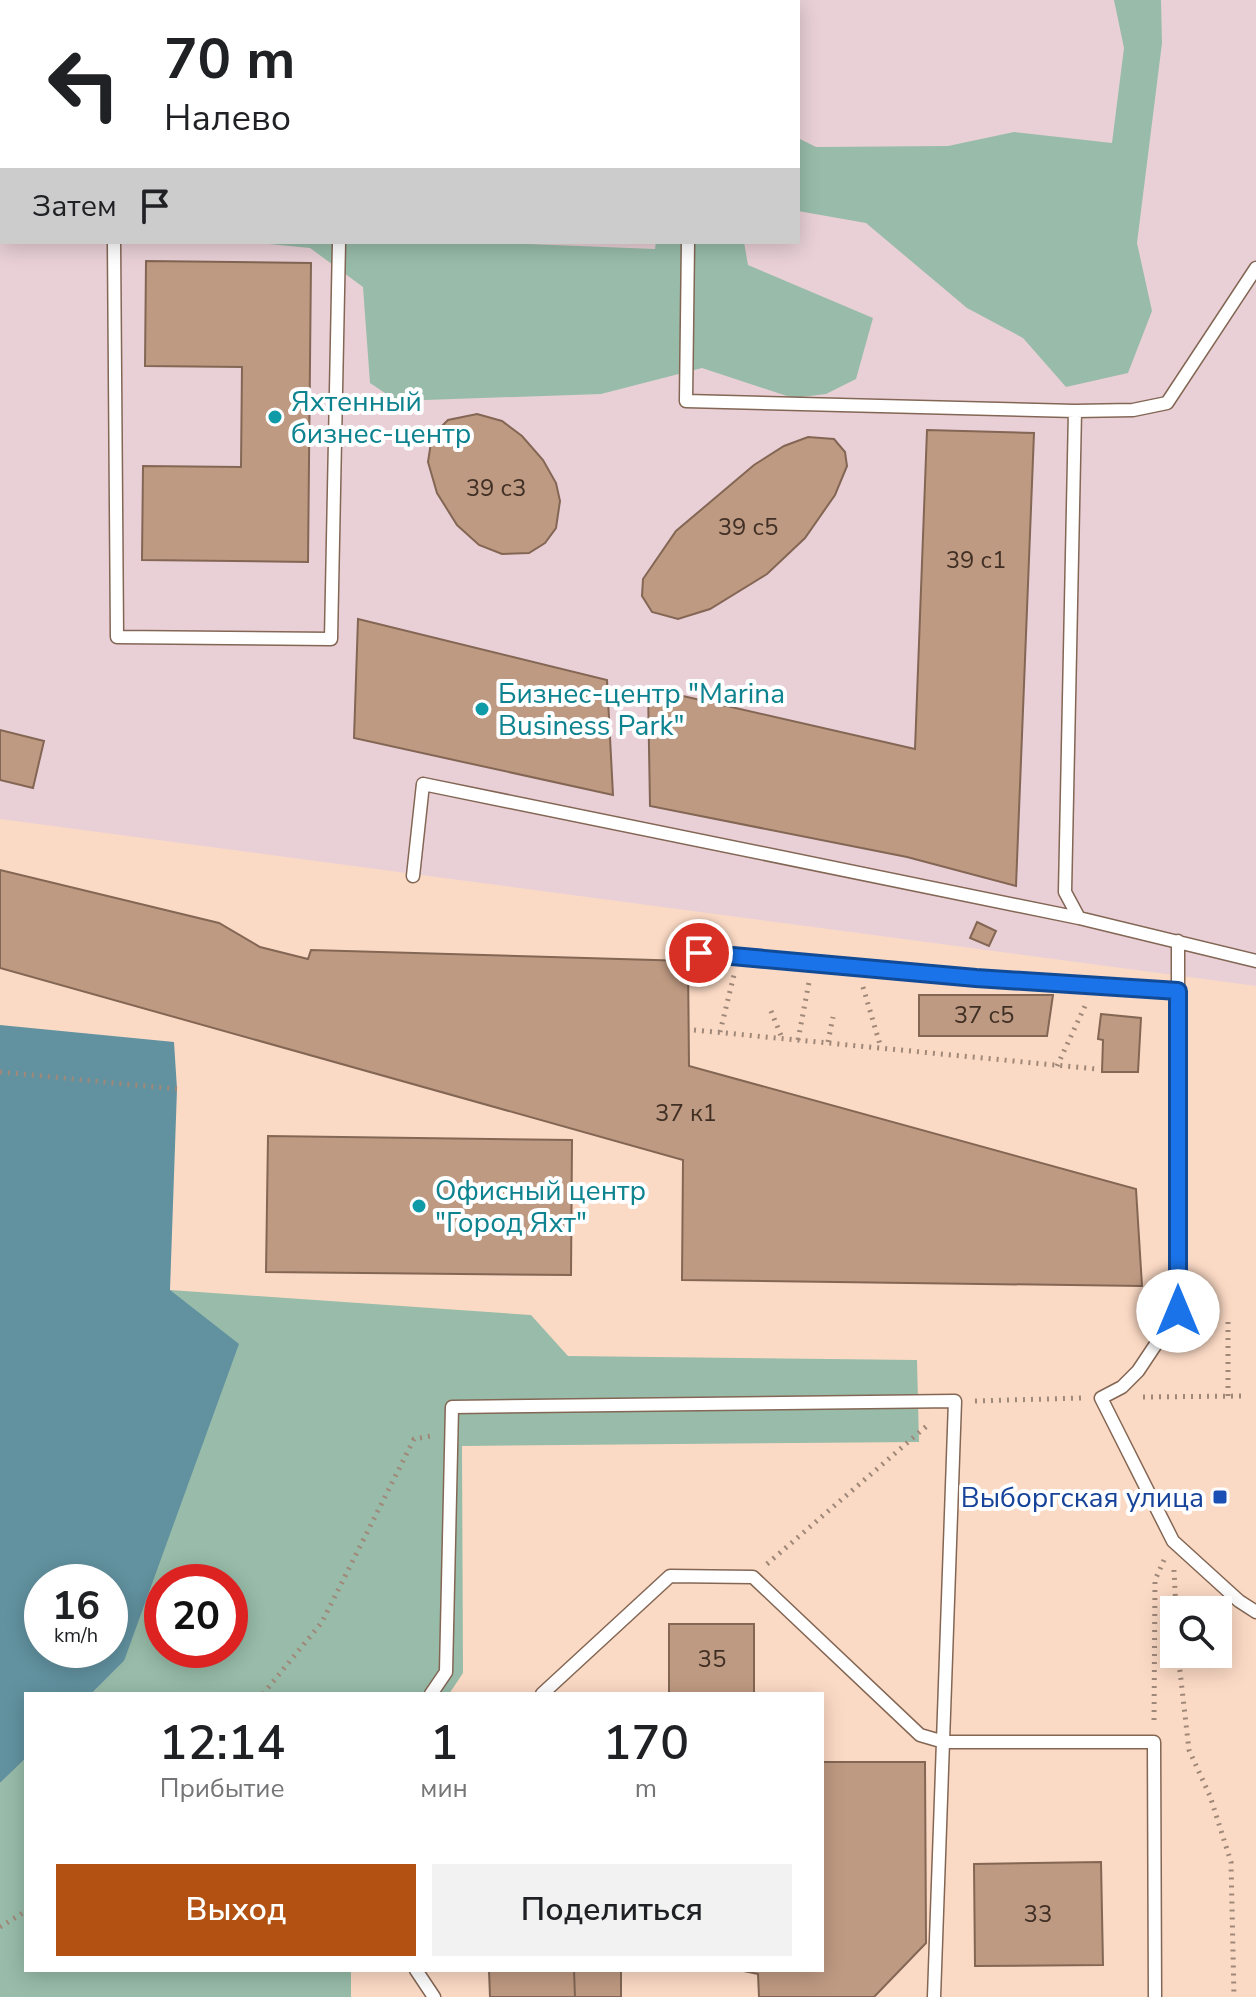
<!DOCTYPE html>
<html lang="ru">
<head>
<meta charset="utf-8">
<style>
	body { margin:0; font-family:"Nunito Sans",sans-serif; background:#f2f2f2; color:#202124; height:100vh; display:flex; flex-direction:column; font-size:30px; white-space:nowrap }
	* { box-sizing:border-box; margin:0 }
	p { font-size:26px; color:#757577 }
	.icon { flex:none; width:44px; height:44px; fill:none; stroke:currentColor; stroke-width:2; stroke-linecap:round; stroke-linejoin:round }
	.map { position:relative; flex:1; overflow:hidden }
	.side { position:absolute; left:24px; top:1692px; width:800px; height:280px; display:flex; flex-direction:column; background:#fff; border-radius:0px; box-shadow:0 4px 20px #0003 }
	.side>* { flex:none }
	.guide { position:absolute; left:0px; top:0px; width:800px; height:244px; box-shadow:0 4px 20px #0003; background:#fff; color:#202124; overflow:hidden }
	.controls { position:absolute; left:1160px; top:1596px; display:grid; gap:16px }
	.controls a { display:grid; place-items:center; width:72px; height:72px; border-radius:0px; background:#fff; box-shadow:0 4px 20px #0003; font-size:40px }
	.speed { position:absolute; left:24px; top:1564px; display:flex; gap:16px; font-size:40px; font-weight:700; text-align:center }
	.speed>* { display:grid; place-content:center; width:104px; height:104px; border-radius:50%; background:#fff; box-shadow:0 4px 20px #0003; line-height:1 }
	.speed small { font-size:20px; font-weight:400 }
	.speed .limit { border:12px solid #d22; background:#fff; color:#111 }
	.pin { position:absolute; display:grid; place-items:center; width:68px; height:68px; color:#fff; margin:-34px; border:4px solid #fff; border-radius:50%; box-shadow:0 2px 8px #0007 }
	.me { position:absolute; width:88px; margin:-44px; rotate:0deg; stroke-linejoin:round; filter:drop-shadow(0 0 6px #0008) }
	.turn { display:flex; align-items:center; gap:28px; height:168px; padding:0 32px; font-size:36px }
	.turn .icon { width:104px; height:104px; stroke-width:2.5 }
	.turn b { display:block; font-size:56px; line-height:68px }
	.then { display:flex; align-items:center; height:76px; padding:0 32px; background:#0003; gap:16px; font-size:30px }
	.eta { display:flex; justify-content:space-evenly; align-items:center; height:136px; text-align:center }
	.eta b { font-size:48px; font-weight:600; line-height:56px }
	.primary-button { display:flex; gap:16px; margin-top:auto; padding:16px 32px }
	.primary-button a { flex:1; height:92px; border-radius:0px; background:#b25111; color:#fff; font-size:32px; font-weight:600; line-height:92px; text-align:center }
	.primary-button a+a { background:#f2f2f2; color:#202124 }
	.map>svg:first-child { display:block }
	.commercial { fill:#e9d0d7 }
	.green { fill:#98bca9; fill-rule:evenodd }
	.water { fill:#6292a0; fill-rule:evenodd }
	.building { fill:#bf9a82; stroke:#836654; stroke-width:2 }
	.lines { fill:none; stroke-linecap:round; stroke-linejoin:round }
	.service-casing { stroke:#836654; stroke-width:15 }
	.path { stroke:#a08879; stroke-width:5; stroke-dasharray:2 6; stroke-linecap:butt }
	.service { stroke:#fff; stroke-width:12 }
	.route-casing { stroke:#114b97; stroke-width:20 }
	.route { stroke:#1a73e8; stroke-width:14 }
	.culture-dot { fill:#0f9aa8; stroke:#fff; stroke-width:3 }
	.transit-dot { fill:#1a4fb4; stroke:#fff; stroke-width:3 }
	.labels { text-anchor:middle; stroke-width:8; stroke-linejoin:round; paint-order:stroke }
	.number-label { font-size:24px; fill:#402f24 }
	.culture-label { font-size:28px; fill:#0d838f; stroke:#fff; text-anchor:start }
	.transit-label { font-size:28px; fill:#164399; stroke:#fff; text-anchor:end }
</style>
</head>
<body>
<div class="map">
<svg width="1256" height="1997" viewBox="0 0 1256 1997">
	<rect width="100%" height="100%" fill="#fbdac5"/>
	<!-- commercial -->
	<path class="commercial" d="M598 0H1256V986L0 819V163L2 242H798V2Z"/>
	<!-- green -->
	<path class="green" d="M1114 0H1161L1162 43 1137 243 1152 311 1128 373 1066 387 1023 338 967 308 866 223 798 211V138L816 147 948 146 1014 132 1112 143 1124 48Z
		M249 242H478L655 249 656 242H744L748 265 873 318 856 379 826 394 793 398 702 368 601 394 397 401 370 383 363 287 310 248Z
		M170 1290 531 1315 568 1356 917 1360 919 1442 462 1446 463 1673 449 1694H91L124 1661ZM162 1582H230V1650H162Z
		M26 1758V1970H351V1997H0V1783Z"/>
	<!-- water -->
	<path class="water" d="M0 0H598V2H2L0 163Z
		M0 1025 174 1042 177 1089 170 1290 239 1344 124 1661 91 1694H26V1758L0 1783ZM42 1582H110V1650H42Z"/>
	<!-- building -->
	<path class="building" d="M146 261 311 263 308 562 142 560 143 466 241 467 242 367 145 366Z
		M477 414 502 421 522 436 543 460 556 483 560 501 556 528 545 543 529 553 502 554 479 545 457 525 437 493 428 462 432 436 448 420Z
		M927 430 1034 433 1016 886 907 857 650 806 648 688 915 749Z
		M808 437 834 439 845 452 847 466 835 495 805 538 767 574 710 609 678 619 652 612 642 596 643 579 676 531 754 465 784 446Z
		M358 619 607 680 613 795 354 738Z
		M0 730 44 741 33 788 0 780Z
		M0 870 219 923 260 947 308 959 311 950 688 961 689 1066 1136 1189 1142 1286 682 1280 683 1160 0 968Z
		M977 922 996 931 989 946 970 938Z
		M919 995H1053L1047 1036H919Z
		M1101 1014 1141 1018 1138 1072H1102L1103 1040 1098 1039Z
		M268 1136 572 1140 571 1275 266 1272Z
		M669 1624H754V1694H669Z
		M669 1624H754V1694H669Z
		M822 1762H925L926 1943 874 1997H759L758 1974 739 1970H822Z
		M1101 1862 1103 1965 975 1966 974 1864Z
		M489 1970H621V1997H490Z
		M489 1970H574L575 1997H490Z"/>
	<g class="lines">
		<defs>
			<path id="service" d="M677 0V2
				M114 242 117 637 331 639 339 242
				M688 242 686 401 1075 411
				M1256 268 1167 403 1133 410 1075 411 1065 892 1079 918 1256 961
				M413 876 423 784 1079 918
				M1178 941V1311L1138 1371 1122 1387 1101 1398 1173 1541 1239 1601 1256 1612
				M699 953 976 978 1178 991
				M431 1694 446 1672 452 1407 955 1401 934 1997
				M542 1694 670 1576 753 1577 920 1735 944 1742H1154L1155 1997
				M416 1970 434 1997"/>
		</defs>
		<!-- service casing -->
		<use href="#service" class="service-casing"/>
		<!-- path -->
		<path class="path" d="M298 0V2
			M550 0V2
			M0 14H2
			M0 81H2
			M0 120H2
			M863 987 881 1048
			M771 1011 782 1038
			M694 1030 1096 1069
			M720 1032 734 975
			M798 1040 809 982
			M828 1042 833 1017
			M1057 1066 1085 1006
			M0 1072 177 1089
			M1228 1396V1320
			M1143 1397 1245 1396
			M975 1401 1081 1398
			M767 1564 929 1424
			M1174 1570 1176 1610
			M1178 1654 1189 1750 1210 1796 1231 1862 1234 1997
			M263 1694 322 1622 414 1439 431 1436
			M1154 1720 1155 1580 1164 1560
			M0 1927 26 1911"/>
		<!-- service -->
		<use href="#service" class="service"/>
	</g>
	<g class="lines">
		<defs>
			<path id="route" d="M699 953 976 978 1178 991V1311"/>
		</defs>
		<!-- route casing -->
		<use href="#route" class="route-casing"/>
		<!-- route -->
		<use href="#route" class="route"/>
	</g>
	<!-- markers -->
	<g class="culture-dot">
		<circle cx="275" cy="417" r="8"/>
		<circle cx="482" cy="709" r="8"/>
		<circle cx="419" cy="1206" r="8"/>
	</g>
	<rect class="transit-dot" x="1212" y="1489" width="16" height="16" rx="4"/>
	<g class="labels">
		<!-- number labels -->
		<g class="number-label">
			<text x="496" y="496">39 с3</text>
			<text x="748" y="535">39 с5</text>
			<text x="976" y="568">39 с1</text>
			<text x="984" y="1023">37 с5</text>
			<text x="686" y="1121">37 к1</text>
			<text x="712" y="1667">35</text>
			<text x="1038" y="1922">33</text>
		</g>
		<!-- culture labels -->
		<g class="culture-label">
			<text x="291" y="411">Яхтенный<tspan x="291" dy="32">бизнес-центр</tspan></text>
			<text x="498" y="703">Бизнес-центр "Marina<tspan x="498" dy="32">Business Park"</tspan></text>
			<text x="435" y="1200">Офисный центр<tspan x="435" dy="32">"Город Яхт"</tspan></text>
		</g>
		<!-- transit labels -->
		<g class="transit-label">
			<text x="1204" y="1507">Выборгская улица</text>
		</g>
	</g>
</svg>
<div class="controls">
<a><svg class="icon" aria-label="search" viewBox="0 0 24 24"><circle cx="10" cy="10" r="6"/><path d="M15 15l6 6"/></svg></a>
</div>
<div class="speed"><div>16<small>km/h</small></div><div class="limit">20</div></div>
<div class="pin" style="left:699px;top:953px;background:#d93025"><svg class="icon" aria-label="arrive" viewBox="0 0 24 24"><path d="M6 21V4h12l-3 4 3 4H6"/></svg></div>
<svg class="me" style="left:1178px;top:1311px" viewBox="-20 -20 40 40"><circle r="19" fill="#fff"/><path d="M0-13L10 11 0 6-10 11z" fill="#1a73e8"/></svg>
<div class="guide">
<div class="turn"><svg class="icon" aria-label="left" viewBox="0 0 24 24"><path d="M17 20v-9H6M10 6l-5 5 5 5"/></svg><div><b>70 m</b>Налево</div></div>
<div class="then">Затем<svg class="icon" aria-label="arrive" viewBox="0 0 24 24"><path d="M6 21V4h12l-3 4 3 4H6"/></svg></div>
</div>
<section class="side">
<div class="eta">
<div><b>12:14</b><p>Прибытие</p></div>
<div><b>1</b><p>мин</p></div>
<div><b>170</b><p>m</p></div>
</div>
<div class="primary-button"><a>Выход</a><a>Поделиться</a></div>
</section>
</div>
</body>
</html>
